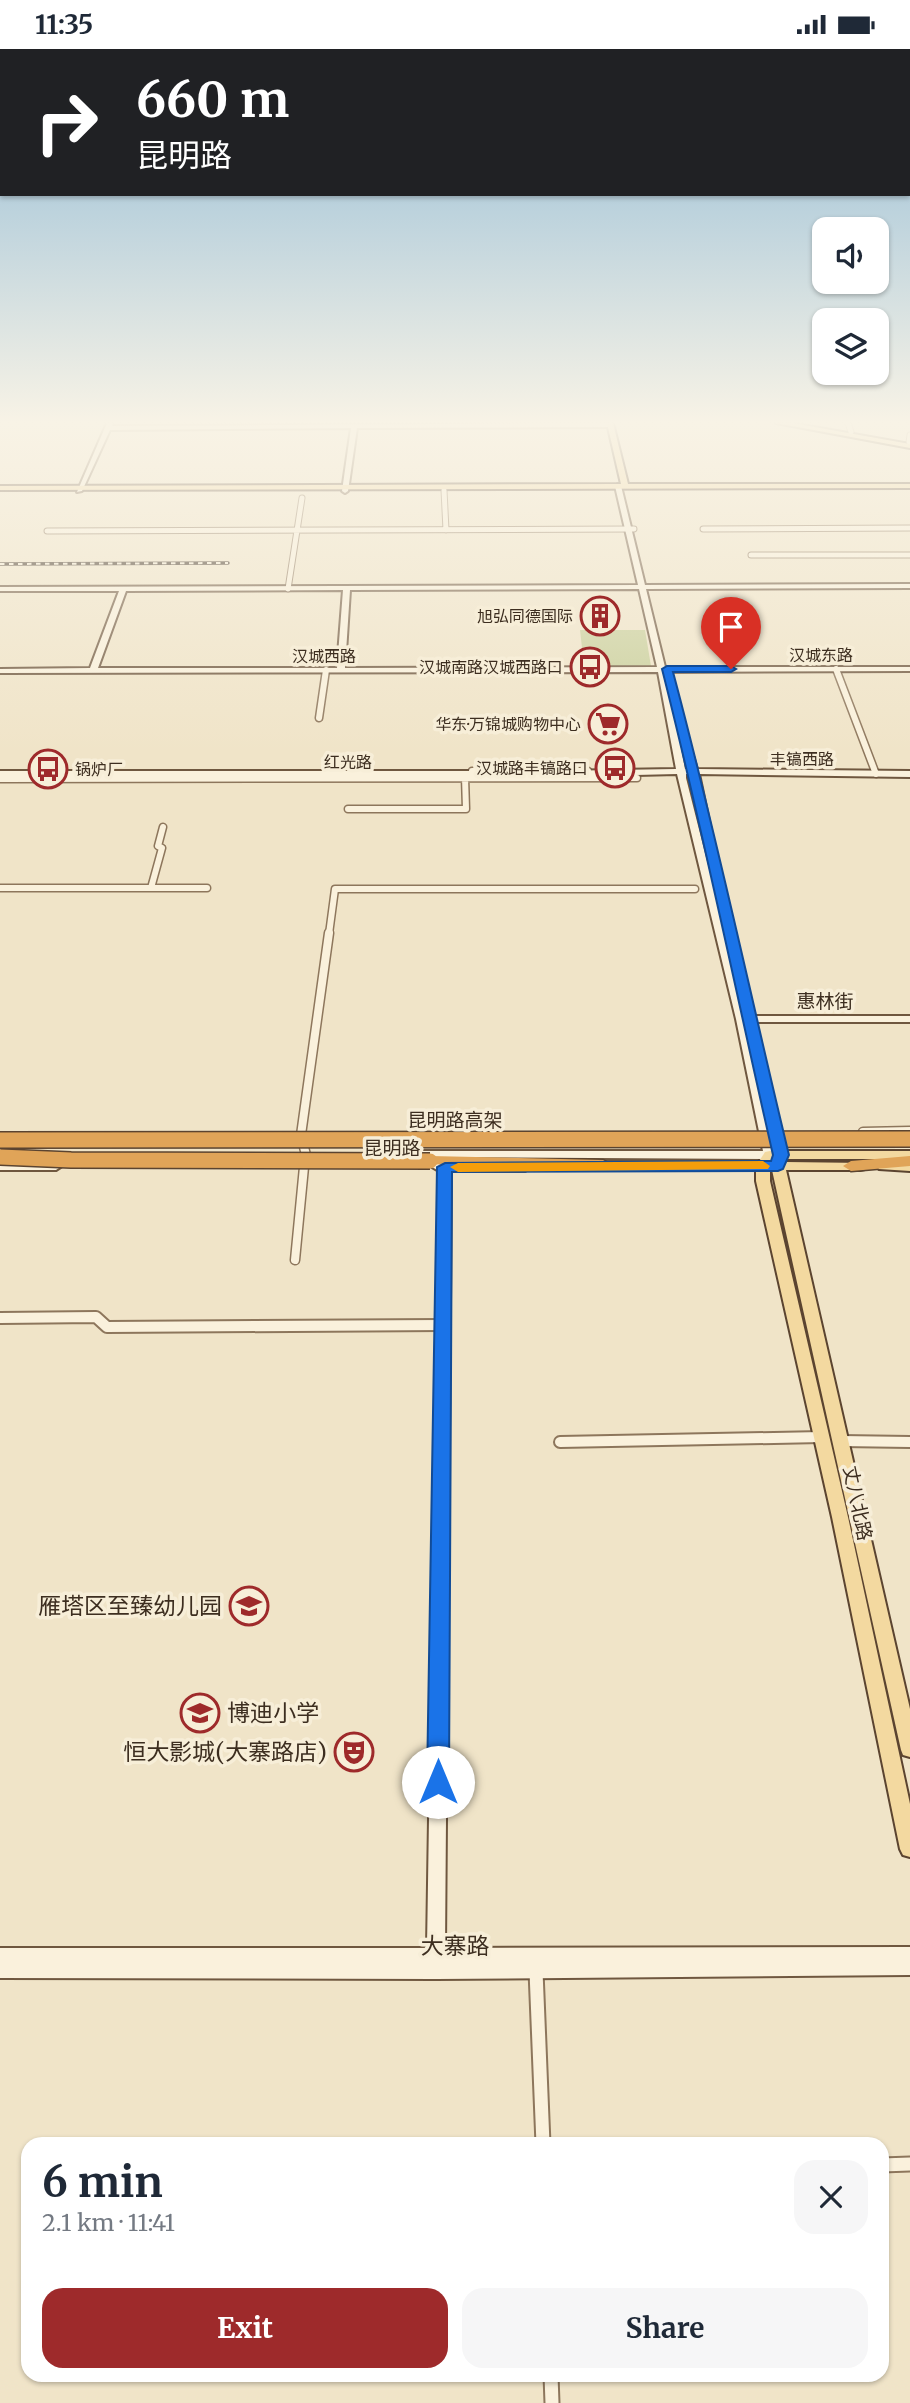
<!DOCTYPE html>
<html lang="en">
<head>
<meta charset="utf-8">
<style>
	body { margin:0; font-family:Merriweather,"Noto Sans SC",serif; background:#f6f6f7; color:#1f2937; height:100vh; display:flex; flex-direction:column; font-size:26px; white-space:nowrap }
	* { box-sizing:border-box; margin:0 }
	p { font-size:23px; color:#747a83 }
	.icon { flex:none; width:38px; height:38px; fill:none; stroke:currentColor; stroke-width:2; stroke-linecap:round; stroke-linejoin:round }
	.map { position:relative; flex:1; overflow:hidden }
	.panel { position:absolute; left:21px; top:2088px; width:868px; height:245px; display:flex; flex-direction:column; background:#fff; border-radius:21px; box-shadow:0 2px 5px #0004 }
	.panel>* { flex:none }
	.hud { position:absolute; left:0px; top:0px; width:910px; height:147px; box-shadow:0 2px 5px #0004; background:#202124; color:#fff; overflow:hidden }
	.buttons { position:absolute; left:812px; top:168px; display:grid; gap:14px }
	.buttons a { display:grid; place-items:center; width:77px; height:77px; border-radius:14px; background:#fff; box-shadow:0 2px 5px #0004; font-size:35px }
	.pin { position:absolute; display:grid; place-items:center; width:60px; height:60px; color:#fff; margin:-72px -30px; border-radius:50% 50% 50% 0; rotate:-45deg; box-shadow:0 0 7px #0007 }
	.pin .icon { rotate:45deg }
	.me { position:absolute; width:77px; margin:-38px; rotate:0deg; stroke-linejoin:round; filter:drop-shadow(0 0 5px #0008) }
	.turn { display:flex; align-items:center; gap:24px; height:147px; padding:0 21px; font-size:32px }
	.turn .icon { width:91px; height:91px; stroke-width:2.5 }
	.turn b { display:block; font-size:49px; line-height:60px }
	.round { display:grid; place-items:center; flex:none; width:74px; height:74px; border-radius:21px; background:#f6f6f7 }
	.overview { display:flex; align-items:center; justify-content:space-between; height:119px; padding:0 21px }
	h1 { font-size:42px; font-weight:700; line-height:52px }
	.cta { display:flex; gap:14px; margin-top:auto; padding:14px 21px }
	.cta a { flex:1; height:80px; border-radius:21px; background:#9e2a2b; color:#fff; font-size:28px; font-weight:700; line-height:80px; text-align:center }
	.cta a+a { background:#f6f6f7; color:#1f2937 }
	.status { display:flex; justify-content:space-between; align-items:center; height:49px; padding:0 35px; background:#fff; direction:ltr }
	.status svg { height:19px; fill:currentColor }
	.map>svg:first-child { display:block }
	.green { fill:#c9cf9b }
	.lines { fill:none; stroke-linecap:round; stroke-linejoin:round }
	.street-far4-casing { stroke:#8d765c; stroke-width:7 }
	.street-far3-casing { stroke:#8d765c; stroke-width:9 }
	.street-far2-casing { stroke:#8d765c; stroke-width:11 }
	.street-far1-casing { stroke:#8d765c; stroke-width:14 }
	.street-casing { stroke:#8d765c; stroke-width:17 }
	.secondary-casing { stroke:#6f573f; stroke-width:4 }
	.primary-casing { stroke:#5b4430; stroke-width:4 }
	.highway-casing { stroke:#5b4430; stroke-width:3 }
	.street-far4 { stroke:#faf1dc; stroke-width:5 }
	.street-far3 { stroke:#faf1dc; stroke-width:6 }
	.street-far2 { stroke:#faf1dc; stroke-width:8 }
	.street-far1 { stroke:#faf1dc; stroke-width:10 }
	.street { stroke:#faf1dc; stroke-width:13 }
	.secondary { fill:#faf1dc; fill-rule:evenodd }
	.primary { fill:#f3d9a0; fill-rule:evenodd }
	.highway { fill:#e0a458; fill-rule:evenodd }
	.rail-casing { stroke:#3d2e20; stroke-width:3.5 }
	.rail { stroke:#f7eed8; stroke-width:2; stroke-dasharray:4.5; stroke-linecap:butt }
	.highway-bridge-casing { stroke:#5b4430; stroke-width:18; stroke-linecap:butt }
	.highway-bridge { stroke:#e0a458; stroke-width:15 }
	.route { fill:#1a73e8; stroke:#114b97; stroke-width:2 }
	.slow { fill:#f59e0b }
	.labels { text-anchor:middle; stroke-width:7; stroke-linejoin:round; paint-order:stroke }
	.far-poi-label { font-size:16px; fill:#3d2e20; stroke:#f7eed8; text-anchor:end }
	.far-street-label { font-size:16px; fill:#3d2e20; stroke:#f7eed8 }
	.street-label { font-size:19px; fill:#3d2e20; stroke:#f7eed8 }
	.near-poi-label { font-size:23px; fill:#3d2e20; stroke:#f7eed8; text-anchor:end }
	.near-street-label { font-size:23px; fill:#3d2e20; stroke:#f7eed8 }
</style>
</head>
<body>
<div class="status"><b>11:35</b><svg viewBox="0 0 49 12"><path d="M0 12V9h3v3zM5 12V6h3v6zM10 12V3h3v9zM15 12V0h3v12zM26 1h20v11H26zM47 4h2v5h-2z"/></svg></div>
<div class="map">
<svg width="910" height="2354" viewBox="0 0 910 2354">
	<rect width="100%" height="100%" fill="#f0e4c8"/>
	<!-- green -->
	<path class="green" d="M580 581H645L651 617H584Z"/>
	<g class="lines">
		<defs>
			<path id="street-far4" d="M848 374 851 383
				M909 393 910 386
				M444 441 446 481
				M703 480 910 479
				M47 482 634 480
				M751 506H910
				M288 540 302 449"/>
			<path id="street-far3" d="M836 620 876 725
				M319 669 326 621
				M472 722H588
				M0 730 637 729
				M348 760H466L465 728
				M0 839H207
				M151 839 162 799 158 797 163 778
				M329 885 335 840H695"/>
			<path id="street-far2" d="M863 1083 910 1082
				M306 1106 301 1086 329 884
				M295 1211 304 1118"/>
			<path id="street-far1" d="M0 1269 96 1268 107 1278 443 1276
				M841 1392 910 1393
				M560 1393 822 1388"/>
			<path id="street" d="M536 1922 543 2095
				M882 2116 910 2115
				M551 2326 552 2354"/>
			<path id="secondary" d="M107 374H113L112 377 610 374 613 376 610 378 357 379 348 442 345 444 342 442 351 379 110 381 82 442 77 443Z
				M618 435 621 437 645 536 910 535V539L646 540 665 618H910V622L666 623 677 681 681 678 685 681 697 720 910 722V728L699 725 730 871 728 873H722L746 967H910V973H747L752 996 756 995 761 998 787 1106 785 1108 781 1110 776 1107 770 1110 414 1108 412 1106 418 1102H763L736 970 677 725 554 728H0V722H554L676 720 658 623 0 624V620L90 619 119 542H0V538L638 536 615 437ZM639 540 657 618 345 619 350 541ZM343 541 337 619H98L126 542ZM678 684 688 720H685ZM686 725H690L712 832 686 729Z
				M595 1112 763 1113 769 1117 763 1121 591 1118 589 1116 591 1114Z
				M0 1113H56L62 1117 56 1121H0Z
				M438 1114H525L531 1118 525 1122H451L445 1899 910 1898V1926L436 1930 0 1929V1899H427L439 1122 432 1118Z"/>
			<path id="primary" d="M607 374H613L628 435H910V439L0 441V437L621 435Z
				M776 374H792L910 395V399Z
				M770 1102H910V1110H787L786 1113 865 1114 867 1117 865 1120 860 1121H786L910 1660V1708L903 1706 901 1701 772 1121 770 1120V1132L848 1468 910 1755V1808L903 1806 900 1800 832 1468 756 1132V1117L765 1103Z
				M884 1113 910 1114V1122L879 1120 877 1117 879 1114Z"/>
			<path id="highway" d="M430 1107 603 1111 611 1116 603 1121 425 1115 422 1112Z
				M910 1107V1117L851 1122 843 1117 851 1112Z"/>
		</defs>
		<!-- street-far4 casing -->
		<use href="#street-far4" class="street-far4-casing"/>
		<!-- street-far3 casing -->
		<use href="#street-far3" class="street-far3-casing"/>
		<!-- street-far2 casing -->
		<use href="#street-far2" class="street-far2-casing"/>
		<!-- street-far1 casing -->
		<use href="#street-far1" class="street-far1-casing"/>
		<!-- street casing -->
		<use href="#street" class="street-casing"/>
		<!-- secondary casing -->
		<use href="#secondary" class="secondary-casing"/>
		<!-- primary casing -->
		<use href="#primary" class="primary-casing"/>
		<!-- highway casing -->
		<use href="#highway" class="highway-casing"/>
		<!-- street-far4 -->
		<use href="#street-far4" class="street-far4"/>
		<!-- street-far3 -->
		<use href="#street-far3" class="street-far3"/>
		<!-- street-far2 -->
		<use href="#street-far2" class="street-far2"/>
		<!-- street-far1 -->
		<use href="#street-far1" class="street-far1"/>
		<!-- street -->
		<use href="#street" class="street"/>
		<!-- secondary -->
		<use href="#secondary" class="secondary"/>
		<!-- primary -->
		<use href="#primary" class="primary"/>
		<!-- highway -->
		<use href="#highway" class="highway"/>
		<defs>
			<path id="rail" d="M0 515 228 514"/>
		</defs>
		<!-- rail casing -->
		<use href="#rail" class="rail-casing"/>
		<!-- rail -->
		<use href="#rail" class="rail"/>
		<defs>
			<path id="highway-bridge" d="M0 1091 910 1090
				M0 1108 71 1111 430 1112"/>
		</defs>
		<!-- highway-bridge casing -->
		<use href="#highway-bridge" class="highway-bridge-casing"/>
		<!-- highway-bridge -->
		<use href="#highway-bridge" class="highway-bridge"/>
	</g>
	<!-- sky -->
	<linearGradient id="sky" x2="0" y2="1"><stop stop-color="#8fbad6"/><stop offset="0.53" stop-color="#f8f3e6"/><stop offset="1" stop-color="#f8f3e6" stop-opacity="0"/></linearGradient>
	<rect width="910" height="704" fill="url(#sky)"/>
	<!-- route -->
	<path class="route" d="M667 617H731L736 620 731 623H673C716 783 750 945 789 1106L783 1120 778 1122 452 1123 449 1733 446 1739 438 1742 430 1739 427 1733 437 1118 445 1114 771 1112 773 1106C736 944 703 781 662 620Z"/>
	<!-- slow -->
	<path class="slow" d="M763 1112 770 1117 768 1120 458 1123 450 1118 458 1114Z"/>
	<!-- icons -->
	<defs>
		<symbol id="building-ring" viewBox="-11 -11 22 22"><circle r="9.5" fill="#f7eed8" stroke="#9e2a2b" stroke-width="1.5"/><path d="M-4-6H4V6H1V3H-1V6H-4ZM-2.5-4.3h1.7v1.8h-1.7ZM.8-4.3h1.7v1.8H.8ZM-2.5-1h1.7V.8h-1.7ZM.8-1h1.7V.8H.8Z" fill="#9e2a2b"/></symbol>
		<symbol id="bus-ring" viewBox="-11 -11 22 22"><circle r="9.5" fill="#f7eed8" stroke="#9e2a2b" stroke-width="1.5"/><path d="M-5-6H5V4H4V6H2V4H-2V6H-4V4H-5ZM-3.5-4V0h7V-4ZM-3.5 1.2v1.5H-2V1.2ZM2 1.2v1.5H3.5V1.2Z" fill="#9e2a2b"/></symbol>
		<symbol id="supermarket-ring" viewBox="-11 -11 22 22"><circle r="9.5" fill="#f7eed8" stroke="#9e2a2b" stroke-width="1.5"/><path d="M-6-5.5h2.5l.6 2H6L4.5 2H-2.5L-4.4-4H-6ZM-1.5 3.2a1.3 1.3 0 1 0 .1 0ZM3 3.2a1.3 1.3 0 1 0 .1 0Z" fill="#9e2a2b"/></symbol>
		<symbol id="school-ring" viewBox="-11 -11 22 22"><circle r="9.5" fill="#f7eed8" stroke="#9e2a2b" stroke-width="1.5"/><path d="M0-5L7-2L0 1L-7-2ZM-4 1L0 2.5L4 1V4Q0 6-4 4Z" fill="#9e2a2b"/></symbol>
		<symbol id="theatre-ring" viewBox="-11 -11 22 22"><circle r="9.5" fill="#f7eed8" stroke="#9e2a2b" stroke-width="1.5"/><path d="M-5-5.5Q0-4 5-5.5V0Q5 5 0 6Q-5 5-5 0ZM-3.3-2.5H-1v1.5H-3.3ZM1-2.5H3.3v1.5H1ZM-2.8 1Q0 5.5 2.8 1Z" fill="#9e2a2b"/></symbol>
	</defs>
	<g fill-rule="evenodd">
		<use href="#building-ring" x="578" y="545" width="44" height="44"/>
		<use href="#bus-ring" x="568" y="596" width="44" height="44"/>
		<use href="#supermarket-ring" x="586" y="653" width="44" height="44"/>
		<use href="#bus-ring" x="593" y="697" width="44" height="44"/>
		<use href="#bus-ring" x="26" y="698" width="44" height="44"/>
		<use href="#school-ring" x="227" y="1535" width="44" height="44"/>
		<use href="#school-ring" x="178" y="1642" width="44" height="44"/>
		<use href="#theatre-ring" x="332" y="1681" width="44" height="44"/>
	</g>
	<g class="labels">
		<!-- far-poi labels -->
		<g class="far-poi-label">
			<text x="573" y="573">旭弘同德国际</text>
			<text x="563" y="624">汉城南路汉城西路口</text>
			<text x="581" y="681">华东·万锦城购物中心</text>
			<text x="588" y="725">汉城路丰镐路口</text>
			<text x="75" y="726" text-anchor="start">锅炉厂</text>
		</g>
		<!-- far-street labels -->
		<g class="far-street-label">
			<text x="821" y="612">汉城东路</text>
			<text x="324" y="613">汉城西路</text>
			<text x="802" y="716">丰镐西路</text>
			<text x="348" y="719">红光路</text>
		</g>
		<!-- street labels -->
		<g class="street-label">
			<text x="825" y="959">惠林街</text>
			<text x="455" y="1078">昆明路高架</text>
			<text x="392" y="1106">昆明路</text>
			<text transform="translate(858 1454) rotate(78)" y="7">丈八北路</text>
		</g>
		<!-- near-poi labels -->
		<g class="near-poi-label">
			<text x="222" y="1565">雁塔区至臻幼儿园</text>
			<text x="227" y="1672" text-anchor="start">博迪小学</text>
			<text x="327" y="1711">恒大影城(大寨路店)</text>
		</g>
		<!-- near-street labels -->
		<g class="near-street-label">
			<text x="455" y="1905">大寨路</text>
		</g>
	</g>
</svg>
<div class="buttons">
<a><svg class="icon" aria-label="sound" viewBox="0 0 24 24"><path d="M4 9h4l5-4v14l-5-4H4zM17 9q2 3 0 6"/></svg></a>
<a><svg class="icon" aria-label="layers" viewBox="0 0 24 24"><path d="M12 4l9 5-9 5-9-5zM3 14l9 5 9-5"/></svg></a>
</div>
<div class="pin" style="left:731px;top:620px;background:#d93025"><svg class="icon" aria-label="arrive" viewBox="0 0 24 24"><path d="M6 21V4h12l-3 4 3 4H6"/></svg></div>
<svg class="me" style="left:438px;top:1733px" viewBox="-20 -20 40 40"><circle r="19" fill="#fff"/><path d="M0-13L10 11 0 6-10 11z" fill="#1a73e8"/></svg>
<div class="hud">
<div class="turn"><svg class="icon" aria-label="right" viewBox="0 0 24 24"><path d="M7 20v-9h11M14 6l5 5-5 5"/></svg><div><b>660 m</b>昆明路</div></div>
</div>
<section class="panel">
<div class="overview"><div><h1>6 min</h1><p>2.1 km · 11:41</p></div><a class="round"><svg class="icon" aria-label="close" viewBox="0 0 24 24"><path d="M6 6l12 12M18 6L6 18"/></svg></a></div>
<div class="cta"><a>Exit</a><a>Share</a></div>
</section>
</div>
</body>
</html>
